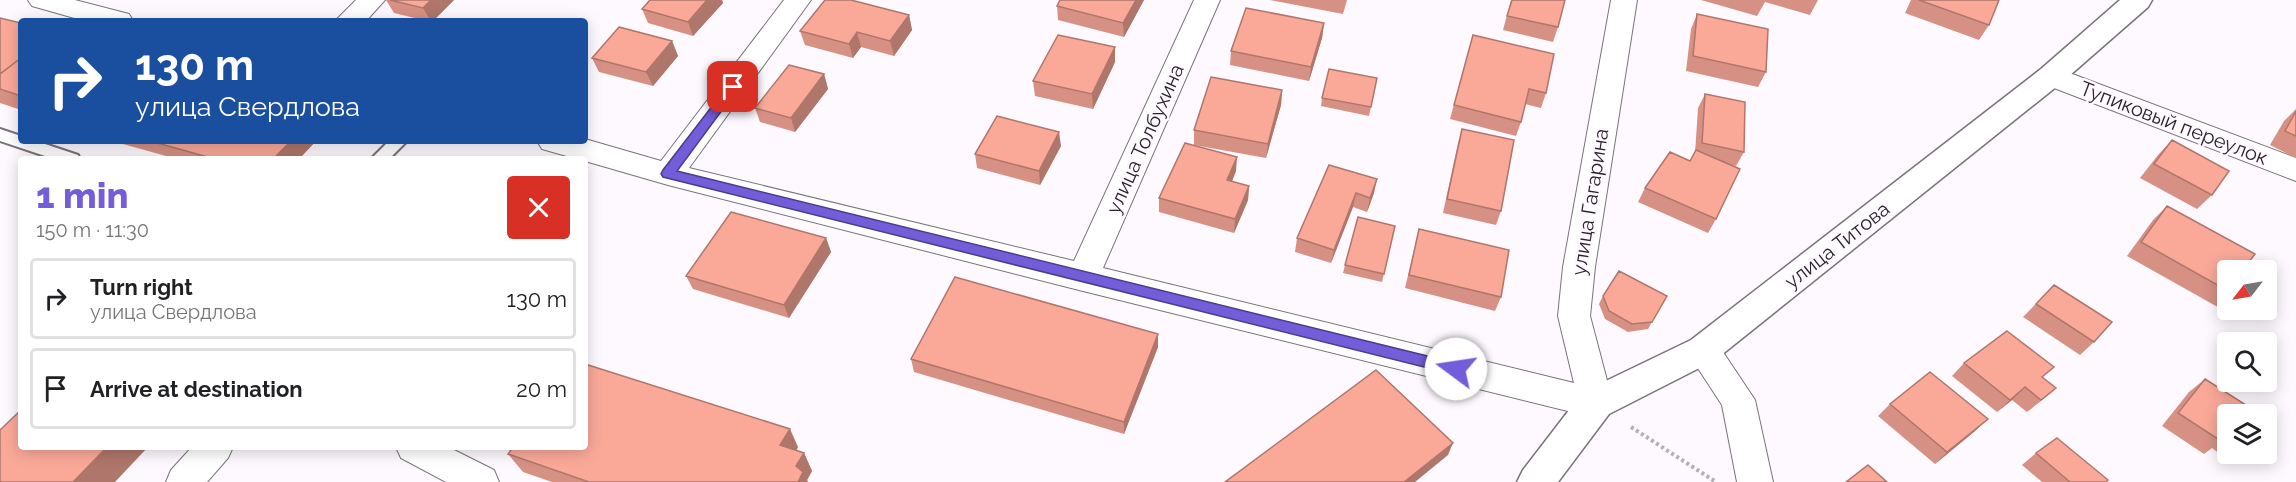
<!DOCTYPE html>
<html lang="en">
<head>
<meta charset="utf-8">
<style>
	body { margin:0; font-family:Raleway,sans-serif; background:#f2f2f2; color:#202124; height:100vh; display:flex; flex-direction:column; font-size:22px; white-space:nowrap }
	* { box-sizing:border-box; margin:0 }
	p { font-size:20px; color:#757577 }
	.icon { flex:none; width:33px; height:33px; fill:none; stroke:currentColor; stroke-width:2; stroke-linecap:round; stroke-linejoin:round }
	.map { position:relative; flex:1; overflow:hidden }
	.panel { position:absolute; left:18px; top:156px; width:570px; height:294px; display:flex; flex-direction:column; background:#fff; border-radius:6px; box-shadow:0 3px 15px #0003 }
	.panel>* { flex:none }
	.banner { position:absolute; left:18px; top:18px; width:570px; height:126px; border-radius:6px; box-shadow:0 3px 15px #0003; background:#1a4fa0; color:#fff; overflow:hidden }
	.needle { width:39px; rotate:239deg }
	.fabs { position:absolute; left:2217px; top:260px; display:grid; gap:12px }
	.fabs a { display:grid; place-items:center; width:60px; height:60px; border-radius:6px; background:#fff; box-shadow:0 3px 15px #0003; font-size:30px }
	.pin { position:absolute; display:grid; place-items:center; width:51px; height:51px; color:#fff; margin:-26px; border-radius:12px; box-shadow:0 3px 9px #0006 }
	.me { position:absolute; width:66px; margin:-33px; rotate:284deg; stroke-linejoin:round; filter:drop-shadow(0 0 4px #0008) }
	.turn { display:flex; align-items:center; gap:21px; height:126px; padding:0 18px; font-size:27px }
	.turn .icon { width:78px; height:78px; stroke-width:2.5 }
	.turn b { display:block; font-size:42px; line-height:51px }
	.round { display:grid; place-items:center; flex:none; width:63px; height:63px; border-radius:6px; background:#f2f2f2 }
	.summary { display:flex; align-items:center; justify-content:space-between; height:102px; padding:0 18px }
	h1 { font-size:36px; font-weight:800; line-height:45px; color:#745dd8 }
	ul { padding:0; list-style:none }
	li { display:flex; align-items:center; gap:18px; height:81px; margin:0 12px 9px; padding:0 6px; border:3px solid #e0e0e0; border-radius:6px }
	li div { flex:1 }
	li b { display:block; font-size:22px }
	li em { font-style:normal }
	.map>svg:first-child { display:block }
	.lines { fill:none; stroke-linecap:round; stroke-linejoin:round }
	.service-casing { stroke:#7a747a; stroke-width:4 }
	.minor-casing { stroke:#7a747a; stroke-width:2 }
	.tertiary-casing { stroke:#7a747a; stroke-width:3 }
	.path { stroke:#b3afb4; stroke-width:4; stroke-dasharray:3 3; stroke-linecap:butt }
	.service { fill:#fff; fill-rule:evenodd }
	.minor { fill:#fff; fill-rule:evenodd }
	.tertiary { fill:#fff; fill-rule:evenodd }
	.wall { fill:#d79184 }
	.shaded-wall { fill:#af766b }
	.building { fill:#faa999; stroke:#af766b; stroke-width:1.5 }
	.route { fill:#745dd8; stroke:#4b3c8c; stroke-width:1.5 }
	.labels { text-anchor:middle; stroke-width:5; stroke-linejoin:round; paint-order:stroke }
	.street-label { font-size:20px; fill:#272527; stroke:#fef8ff }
</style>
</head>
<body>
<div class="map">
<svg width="2296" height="482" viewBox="0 0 2296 482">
	<rect width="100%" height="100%" fill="#fef8ff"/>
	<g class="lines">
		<defs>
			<path id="service" d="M0 129 21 136V141H36L78 155 80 159H54L0 141Z
				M389 141H407L389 159H371Z"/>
			<path id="minor" d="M28 0H75L129 14 133 21H85L32 6Z
				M356 0H385L366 21H335Z
				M784 0H811L689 168 1074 261 1194 0H1220L1103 268 1574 383 1558 316 1563 267 1611 0H1637L1595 267 1590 316 1613 403 1608 414 1596 418 1083 291 668 185 585 161V159H577L542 149 537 141 585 139 661 161Z
				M2051 66 2296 158V181L2041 83 2037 76 2041 69Z
				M1703 336 1715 340 1755 400 1773 482H1737L1722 405 1686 350 1691 340Z
				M192 447H233L228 458 207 482H166L171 470Z
				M396 447H448L494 470 499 482H446L401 458Z"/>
			<path id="tertiary" d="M2120 0H2152L2148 7 2061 83 1715 360 1609 414 1558 482H1517L1523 470 1583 392 1691 340 2041 69Z"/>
		</defs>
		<!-- service casing -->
		<use href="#service" class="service-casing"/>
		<!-- minor casing -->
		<use href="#minor" class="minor-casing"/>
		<!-- tertiary casing -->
		<use href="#tertiary" class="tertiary-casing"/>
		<!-- path -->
		<path class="path" d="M1631 427 1716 482"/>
		<!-- service -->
		<use href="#service" class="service"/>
		<!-- minor -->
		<use href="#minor" class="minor"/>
		<!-- tertiary -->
		<use href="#tertiary" class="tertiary"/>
	</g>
	<!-- wall -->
	<path class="wall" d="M386 0H454L433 21H427L394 13Z
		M650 0H722L723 3 693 36 648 23 642 9Z
		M1060 0H1144L1124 37 1058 20 1057 6Z
		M1270 0H1347L1343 14Z
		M1511 0 1558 27 1553 42 1503 30Z
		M1701 0H1818L1810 15 1765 2 1757 16Z
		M1911 0H1999L1989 25 1979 40 1905 13Z
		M1697 14 1766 72 1758 87 1686 71 1691 29Z
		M909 15 912 30 894 56 861 47 853 58 805 45 800 31Z
		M0 18 21 23V110L0 103Z
		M1324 23 1322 38 1309 81 1230 65 1231 51Z
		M1473 35 1546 93 1541 108 1525 104 1521 122 1516 136 1450 119Z
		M672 41 678 56 653 86 599 72 592 58Z
		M1115 47V62L1093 109 1035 96 1033 81Z
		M824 74 828 89 795 132 760 122 755 108Z
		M1377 78 1369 116 1321 106 1322 98Z
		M1282 90 1281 105 1266 158 1194 145V130Z
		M1705 94 1744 152 1736 166 1732 165 1716 219 1708 233 1638 202 1645 188 1690 161 1695 153 1698 108Z
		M2296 109V158L2270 145 2284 121Z
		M1462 129 1501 211 1496 225 1443 213 1458 143Z
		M2172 140 2212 195 2197 209 2140 178 2158 155Z
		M112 141H316L299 159H177Z
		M1061 146 1040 185 977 168 975 154Z
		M1329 165 1374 193 1367 212 1353 207 1331 263 1295 252 1297 238Z
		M1236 171 1232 182 1249 186 1248 200 1234 233 1159 212V198Z
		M2167 206 2228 270V309H2251L2239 319 2127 256 2153 220Z
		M1395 226 1382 282 1343 273 1345 265Z
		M1419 229 1501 297 1495 311 1405 288Z
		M826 238 831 252 789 318 693 289 686 276Z
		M2054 285 2094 342 2080 355 2023 317Z
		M1603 296H1667L1648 329 1628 332 1605 319 1599 304Z
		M1158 334V347L1124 434 914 372 911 359Z
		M1964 363 2042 377 2056 388 2027 412 2012 400 1997 412 1952 376Z
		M2205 379 2228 414V453H2238L2228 460 2212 448 2204 454 2162 426 2189 392Z
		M1890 404 1975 431 1935 464 1878 416Z
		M511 447H798L796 451 804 453 812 471 807 480 808 482H552L523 472 508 454 512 449Z
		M2036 453 2106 482H2042L2022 465Z"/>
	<!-- shaded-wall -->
	<path class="shaded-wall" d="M431 0H454L433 21H431L423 8Z
		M707 0H722L723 3 693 36 688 22Z
		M1136 0H1144L1124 37 1123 23Z
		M909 15 912 30 894 56 890 41Z
		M1324 23 1322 38 1309 81 1311 67Z
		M857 32 861 47 853 58 849 44Z
		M672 41 678 56 653 86 646 72Z
		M1115 47V62L1093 109 1092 94Z
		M824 74 828 89 795 132 791 118Z
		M1282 90 1281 105 1266 158 1268 144Z
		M1059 132 1061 146 1040 185 1039 171Z
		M291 141H316L299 159H273Z
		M1237 157 1236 171 1226 194 1227 180Z
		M1377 179 1374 193 1367 212 1370 198Z
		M1249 186 1248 200 1234 233 1235 219Z
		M1356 193 1353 207 1331 263 1334 250Z
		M826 238 831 252 789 318 784 305Z
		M1158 334V347L1124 434V422Z
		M2025 387 2012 400 1997 412 2010 400Z
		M2056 388 2042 400 2027 412 2041 400Z
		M1988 419 1975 431 1935 464 1947 452Z
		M790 429 798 447 789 463 780 445Z
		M1453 443 1448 455 1415 482H1404Z
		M107 447H148L115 482H73Z
		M804 453 812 471 807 480 808 482H797L796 466Z"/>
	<!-- building -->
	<path class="building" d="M390 0H431L423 8Z
		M650 0H707L688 22 642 9Z
		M825 0H851L909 15 890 41 857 32 849 44 800 31Z
		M1060 0H1136L1123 23 1057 6Z
		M1512 0H1565L1558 27 1507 16Z
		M1919 0H1999L1989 25Z
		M1246 8 1324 23 1311 67 1231 51Z
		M1697 14 1768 29 1766 72 1693 56Z
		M0 18 21 23V58L0 74Z
		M619 27 672 41 646 72 592 58Z
		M1058 35 1115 47 1092 94 1033 81Z
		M1473 35 1554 54 1546 93 1529 89 1521 122 1454 105Z
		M21 58V96L0 89V74Z
		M789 65 824 74 791 118 755 108Z
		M1329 69 1377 78 1371 107 1322 98Z
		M1211 77 1282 90 1268 144 1194 130Z
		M1705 94 1745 102 1744 152 1702 143Z
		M2296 111V136L2285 131Z
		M997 116 1059 132 1039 171 975 154Z
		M1462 129 1514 140 1501 211 1447 199Z
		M2172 140 2229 171 2212 195 2154 164Z
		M150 141H291L273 159H215Z
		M1185 143 1237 157 1227 180 1249 186 1235 219 1159 198Z
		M1696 150 1740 169 1716 219 1645 188 1670 152 1690 161Z
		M1329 165 1377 179 1370 198 1356 193 1334 250 1297 238Z
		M2167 206 2255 254 2245 267 2250 270H2228V291L2141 242Z
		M731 212 826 238 784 305 686 276Z
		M1358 217 1395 226 1384 274 1345 265Z
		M1419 229 1509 250 1501 297 1409 275Z
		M1619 271 1667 296 1652 322 1632 324 1609 311 1603 296Z
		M955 277 1158 334 1124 422 911 359Z
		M2266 279 2271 281 2266 288Z
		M2054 285 2112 322 2094 342 2036 304Z
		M2007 331 2054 367 2042 377 2056 388 2041 400 2025 387 2010 400 1964 363Z
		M585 364 790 429 780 445 804 453 796 466 803 472 798 482H589L508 454 513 447H585Z
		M1376 370 1453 443 1404 482H1225Z
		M1930 372 1988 419 1947 452 1890 404Z
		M2205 379 2260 414H2228V435H2227L2221 441 2178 413Z
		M21 410V447H107L73 482H0V430Z
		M2057 438 2108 480 2106 482H2070L2036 453Z
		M1868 465 1887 482H1846Z"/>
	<!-- route -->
	<path class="route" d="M733 82 739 87 737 90 677 171 1456 363 1461 365 1463 369 1461 374 1456 375 663 177 661 174 663 170 729 84Z"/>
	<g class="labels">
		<!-- street labels -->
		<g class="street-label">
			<text transform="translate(2174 123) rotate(21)" y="7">Тупиковый переулок</text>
			<text transform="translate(1145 139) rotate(-66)" y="7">улица Толбухина</text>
			<text transform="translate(1590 202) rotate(-81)" y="7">улица Гагарина</text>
			<text transform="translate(1837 245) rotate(-38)" y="7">улица Титова</text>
		</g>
	</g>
</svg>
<div class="fabs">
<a><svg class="needle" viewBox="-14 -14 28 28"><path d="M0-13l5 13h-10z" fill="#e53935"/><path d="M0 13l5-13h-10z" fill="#757577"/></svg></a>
<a><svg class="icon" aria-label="search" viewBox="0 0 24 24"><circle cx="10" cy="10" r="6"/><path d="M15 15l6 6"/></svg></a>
<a><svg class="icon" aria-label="layers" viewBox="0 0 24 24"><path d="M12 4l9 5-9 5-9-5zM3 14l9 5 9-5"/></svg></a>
</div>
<div class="pin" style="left:733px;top:87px;background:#d93025"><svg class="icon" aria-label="arrive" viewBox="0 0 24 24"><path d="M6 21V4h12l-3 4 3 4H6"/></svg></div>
<svg class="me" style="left:1456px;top:369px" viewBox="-20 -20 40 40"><circle r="19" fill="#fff"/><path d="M0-13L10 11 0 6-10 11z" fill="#745dd8"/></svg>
<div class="banner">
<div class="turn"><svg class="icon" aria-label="right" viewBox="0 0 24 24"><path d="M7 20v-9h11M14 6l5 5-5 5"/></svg><div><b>130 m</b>улица Свердлова</div></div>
</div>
<section class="panel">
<div class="summary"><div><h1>1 min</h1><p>150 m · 11:30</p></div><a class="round" style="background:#d93025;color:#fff"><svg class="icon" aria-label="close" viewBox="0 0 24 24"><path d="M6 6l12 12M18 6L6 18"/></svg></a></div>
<ul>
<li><svg class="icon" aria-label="right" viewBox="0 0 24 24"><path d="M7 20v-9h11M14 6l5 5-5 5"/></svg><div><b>Turn right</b><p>улица Свердлова</p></div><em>130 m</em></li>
<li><svg class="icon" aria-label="arrive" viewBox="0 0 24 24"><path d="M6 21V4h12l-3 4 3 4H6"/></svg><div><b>Arrive at destination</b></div><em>20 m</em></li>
</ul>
</section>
</div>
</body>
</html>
